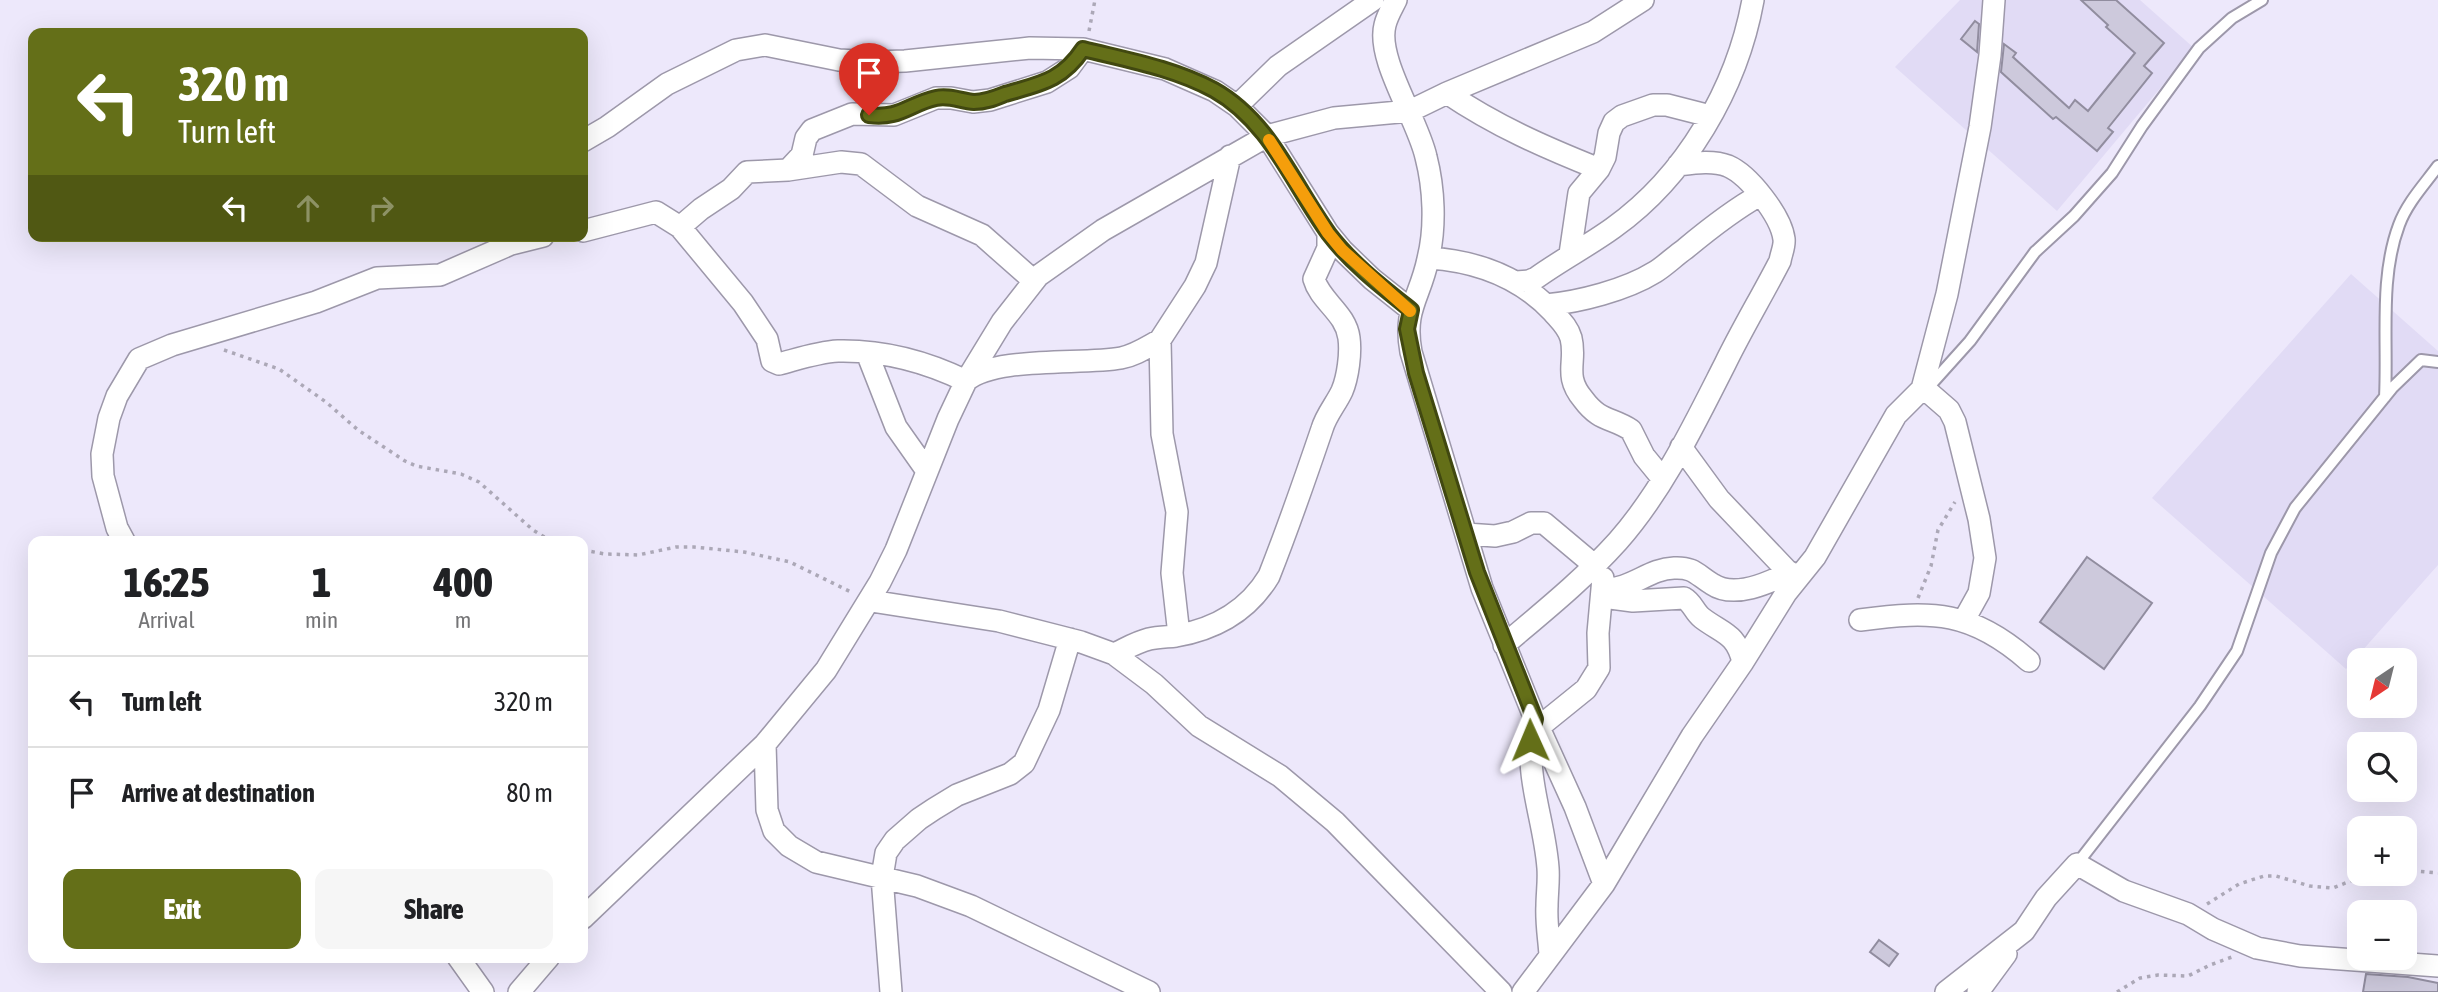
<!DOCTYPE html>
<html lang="en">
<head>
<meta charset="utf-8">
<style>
	body { margin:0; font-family:"Asap Condensed",sans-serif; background:#f6f6f6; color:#202124; height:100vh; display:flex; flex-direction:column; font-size:26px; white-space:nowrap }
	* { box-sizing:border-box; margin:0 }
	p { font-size:23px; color:#757577 }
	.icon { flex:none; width:38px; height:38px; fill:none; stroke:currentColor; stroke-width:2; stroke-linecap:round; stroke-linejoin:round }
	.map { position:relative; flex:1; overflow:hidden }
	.details { position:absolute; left:28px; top:536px; width:560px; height:427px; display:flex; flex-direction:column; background:#fff; border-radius:14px; box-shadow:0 7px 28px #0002 }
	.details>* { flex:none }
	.guide { position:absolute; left:28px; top:28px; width:560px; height:214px; border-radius:14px; box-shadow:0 7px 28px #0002; background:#646f18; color:#fff; overflow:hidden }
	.needle { width:46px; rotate:215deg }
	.fabs { position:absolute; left:2347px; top:648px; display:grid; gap:14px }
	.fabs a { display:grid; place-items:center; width:70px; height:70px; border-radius:14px; background:#fff; box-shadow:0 7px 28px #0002; font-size:35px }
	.pin { position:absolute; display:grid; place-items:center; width:60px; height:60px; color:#fff; margin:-72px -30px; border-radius:50% 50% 50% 0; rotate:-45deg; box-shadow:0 0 7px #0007 }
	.pin .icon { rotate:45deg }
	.me { position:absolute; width:77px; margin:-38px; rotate:359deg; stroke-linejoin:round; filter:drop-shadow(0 0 5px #0008) }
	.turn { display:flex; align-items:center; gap:24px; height:147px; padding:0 35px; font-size:32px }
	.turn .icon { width:91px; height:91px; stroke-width:2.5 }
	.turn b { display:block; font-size:49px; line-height:60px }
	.lanes { display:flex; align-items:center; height:66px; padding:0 35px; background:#0003; justify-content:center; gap:35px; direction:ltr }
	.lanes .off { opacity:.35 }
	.eta { display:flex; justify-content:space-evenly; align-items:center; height:119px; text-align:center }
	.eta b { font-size:42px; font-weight:800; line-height:49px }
	.cta { display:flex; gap:14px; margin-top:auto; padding:14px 35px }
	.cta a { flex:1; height:80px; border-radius:14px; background:#646f18; color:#fff; font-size:28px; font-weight:800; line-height:80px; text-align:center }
	.cta a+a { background:#f6f6f6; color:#202124 }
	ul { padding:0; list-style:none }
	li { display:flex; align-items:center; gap:21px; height:91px; padding:0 35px; border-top:2px solid #e0e0e0 }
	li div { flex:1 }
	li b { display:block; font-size:26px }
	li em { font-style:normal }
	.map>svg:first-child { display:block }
	.built { fill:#e1dbf5 }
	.building { fill:#cdc9dc; stroke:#918d9f; stroke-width:2 }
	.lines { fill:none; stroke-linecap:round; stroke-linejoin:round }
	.lane-casing { stroke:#9d98aa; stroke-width:14 }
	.street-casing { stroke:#9d98aa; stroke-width:24 }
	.path { stroke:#aca8b7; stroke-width:3.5; stroke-dasharray:3.5 5; stroke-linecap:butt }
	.lane { stroke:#fff; stroke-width:10 }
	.street { stroke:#fff; stroke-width:21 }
	.route-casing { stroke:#414810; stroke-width:18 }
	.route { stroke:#646f18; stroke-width:12 }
	.slow { stroke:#f59e0b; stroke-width:12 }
</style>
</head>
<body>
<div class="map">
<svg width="2438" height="992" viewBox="0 0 2438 992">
	<rect width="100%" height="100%" fill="#ede8fb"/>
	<!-- built -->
	<path class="built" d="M1960 0H2140L2194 48 2057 211 1895 67Z
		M2351 274 2438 351V565L2346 669 2152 498Z"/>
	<!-- building -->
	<path class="building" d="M2081 0H2116L2164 43 2144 66 2152 73 2108 128 2113 132 2097 151 2056 117 2053 119 2001 72 2004 44 2016 53 2013 57 2069 108 2075 100 2088 111 2135 53 2106 27 2108 25Z
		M1975 21 1979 24 1977 52 1961 39Z
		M2087 557 2152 603 2104 669 2040 622Z
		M1879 940 1898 954 1889 966 1870 952Z
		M2366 974 2408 977 2438 983V992H2363Z"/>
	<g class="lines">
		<defs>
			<path id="lane" d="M1926 390 1970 341 2035 252 2074 216 2112 173 2142 126 2199 48 2232 18 2262 0
				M2385 397C2388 341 2379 278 2399 225 2407 203 2424 185 2438 166
				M2077 864 2200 706 2237 651 2271 553 2295 508 2392 388 2421 360 2438 362"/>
			<path id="street" d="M1396 0C1392 8 1387 16 1385 25 1376 59 1418 120 1426 157 1434 188 1436 227 1428 259 1420 298 1403 309 1411 352L1482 588 1535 719 1575 807 1604 884
				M1447 93C1496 126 1544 147 1599 169
				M1237 106 1278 66 1373 0
				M583 141 607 127 667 84 736 50 765 45 839 60 873 62 905 61 1030 48 1083 49 1165 69 1215 91 1237 106 1267 136 1328 233 1342 250 1372 279 1411 310
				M788 170 802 155 806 138 812 130 852 114 894 115 936 98H951L973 102 990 100 1047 82 1069 68 1083 49
				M680 227 701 209 731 189 747 172 788 170 841 162 861 164 917 206 982 235 1034 281
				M583 231 656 212 680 227 743 303 767 339 772 361 779 364C798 359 818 352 838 351 884 350 925 361 966 381 994 356 1082 365 1121 358 1136 355 1147 347 1160 340
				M1570 254 1579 193 1599 169 1605 157 1609 133 1614 122 1622 116 1653 105H1667L1710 116
				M1429 258C1476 261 1520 277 1553 312 1560 320 1568 327 1571 338 1577 362 1563 375 1583 399 1600 422 1611 417 1631 430L1644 456 1662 478
				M1516 282 1529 281 1536 278C1561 260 1588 246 1613 228 1686 176 1737 88 1753 0
				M1546 305C1579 302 1626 290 1655 272 1665 266 1675 256 1685 249 1709 229 1733 210 1760 195
				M867 353 896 427 927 471
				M1926 390 1949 410 1955 422 1979 519 1985 558 1979 593 1964 620
				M1681 447 1719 499 1796 580
				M1466 534 1495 536 1513 532 1531 523H1544L1594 565
				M124 541 117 528 103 476 102 454 109 418 117 396 139 359 172 345 316 302 377 278 440 275 511 244 543 236
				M1602 590C1633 589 1648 569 1674 568 1694 567 1697 575 1712 584 1734 599 1769 583 1790 572
				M1603 597 1633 601 1684 598C1693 603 1694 612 1702 618 1723 634 1736 633 1743 662
				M871 601 999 621 1081 642 1114 654 1154 684 1199 726 1280 776 1335 822 1501 992
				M1860 620C1933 610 1972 611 2029 661
				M1179 635 1172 573 1177 512 1162 434 1160 340 1195 286 1206 263 1230 156
				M1504 645C1543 612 1583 580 1618 541 1663 490 1694 425 1725 364 1742 329 1762 296 1780 261 1781 254 1785 246 1784 239 1781 216 1749 175 1728 166 1713 160 1694 163 1678 165
				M1114 654C1125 649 1137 642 1149 639 1158 637 1167 637 1176 636 1216 629 1248 611 1269 576 1288 528 1305 479 1322 429 1326 415 1336 404 1342 391 1348 377 1351 353 1349 338 1346 313 1320 301 1314 279L1328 248V233
				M1535 719C1522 774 1544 815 1548 868 1549 881 1547 894 1547 906 1546 922 1549 939 1550 955
				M1539 727 1586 689 1599 668 1598 633 1603 578
				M765 744 767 810 774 831 789 846 816 862 917 886 971 906 1149 992
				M583 918 765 744 826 670 880 582 896 550 948 419 966 381 1002 322 1038 276 1103 230 1267 136 1334 118 1410 111 1447 93 1593 32 1643 0
				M458 957 483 992
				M519 992 549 957
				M891 992 882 877 886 853 895 840 919 819 934 809 957 795 1010 774 1024 763 1049 710 1070 639
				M1523 992 1604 884 1692 736 1743 662 1786 593 1815 557 1896 415 1922 389 1947 294 1980 127 1990 55 1994 0
				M1946 992 2024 931 2046 898 2077 864 2124 891 2188 914 2213 929 2257 948 2300 956 2438 966
				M1978 992 2006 954"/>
		</defs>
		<!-- lane casing -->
		<use href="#lane" class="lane-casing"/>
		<!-- street casing -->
		<use href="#street" class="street-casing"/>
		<!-- path -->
		<path class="path" d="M1089 31 1095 0
			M224 350 279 369 326 402 358 430 405 461 416 466 461 474 479 482 533 530 551 541
			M583 550 605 554 638 555 676 547H694L744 552 790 562 851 592
			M1918 598 1931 566 1938 530 1955 502
			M2404 870 2438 873
			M2207 904 2239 884 2264 876H2276L2310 886 2333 888 2363 876 2382 873
			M2117 992 2140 978 2158 975 2188 976 2210 965 2232 957"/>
		<!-- lane -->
		<use href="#lane" class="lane"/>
		<!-- street -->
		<use href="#street" class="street"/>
	</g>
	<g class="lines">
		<defs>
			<path id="route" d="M869 115C900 119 909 104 936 98 949 95 961 101 974 102 986 102 995 98 1005 94 1039 84 1062 81 1083 49 1127 60 1173 68 1214 90 1271 122 1293 185 1329 234 1352 264 1382 287 1411 310L1407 329 1416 373 1477 572 1535 719 1530 740"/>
		</defs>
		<!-- route casing -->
		<use href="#route" class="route-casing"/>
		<!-- route -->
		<use href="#route" class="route"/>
		<!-- slow -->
		<path class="slow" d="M1269 140 1328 233 1342 250 1410 311"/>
	</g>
</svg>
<div class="fabs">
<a><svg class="needle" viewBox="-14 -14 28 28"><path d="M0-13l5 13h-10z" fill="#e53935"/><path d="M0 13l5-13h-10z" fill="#757577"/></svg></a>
<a><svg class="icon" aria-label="search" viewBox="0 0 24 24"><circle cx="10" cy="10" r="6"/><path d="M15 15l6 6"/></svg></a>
<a>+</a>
<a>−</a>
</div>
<div class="pin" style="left:869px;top:115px;background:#d93025"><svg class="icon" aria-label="arrive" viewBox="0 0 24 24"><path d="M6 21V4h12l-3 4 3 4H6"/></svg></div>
<svg class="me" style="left:1530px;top:740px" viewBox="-20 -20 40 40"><path d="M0-17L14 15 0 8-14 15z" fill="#646f18" stroke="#fff" stroke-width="4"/></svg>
<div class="guide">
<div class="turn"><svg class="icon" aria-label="left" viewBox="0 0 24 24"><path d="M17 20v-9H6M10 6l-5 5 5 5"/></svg><div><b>320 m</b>Turn left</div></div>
<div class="lanes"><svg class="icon" aria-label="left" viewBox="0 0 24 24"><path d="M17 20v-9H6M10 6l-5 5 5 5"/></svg><svg class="icon off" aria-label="ahead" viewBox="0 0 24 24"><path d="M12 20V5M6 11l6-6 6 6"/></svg><svg class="icon off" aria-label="right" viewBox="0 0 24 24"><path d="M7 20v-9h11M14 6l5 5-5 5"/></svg></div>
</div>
<section class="details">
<div class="eta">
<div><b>16:25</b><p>Arrival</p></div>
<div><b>1</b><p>min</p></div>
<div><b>400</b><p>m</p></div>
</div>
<ul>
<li><svg class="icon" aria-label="left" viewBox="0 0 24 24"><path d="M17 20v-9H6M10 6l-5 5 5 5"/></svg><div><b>Turn left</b></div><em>320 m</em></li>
<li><svg class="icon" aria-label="arrive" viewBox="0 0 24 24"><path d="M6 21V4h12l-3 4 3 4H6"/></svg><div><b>Arrive at destination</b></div><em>80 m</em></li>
</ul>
<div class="cta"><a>Exit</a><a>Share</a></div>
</section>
</div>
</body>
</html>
